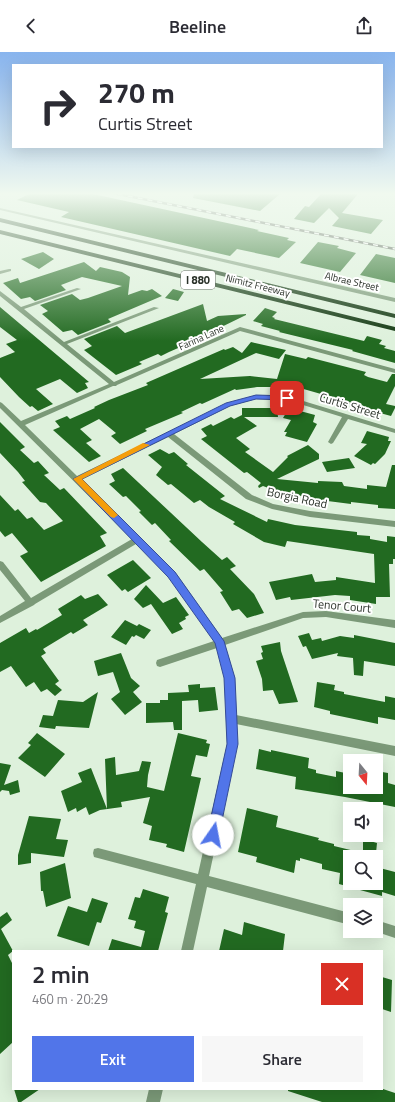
<!DOCTYPE html>
<html lang="en">
<head>
<meta charset="utf-8">
<style>
	body { margin:0; font-family:"Titillium Web",sans-serif; background:#f7f7f7; color:#2b2b33; height:100vh; display:flex; flex-direction:column; font-size:15px; white-space:nowrap }
	* { box-sizing:border-box; margin:0 }
	p { font-size:13px; color:#7c7c81 }
	.icon { flex:none; width:22px; height:22px; fill:none; stroke:currentColor; stroke-width:2; stroke-linecap:round; stroke-linejoin:round }
	.map { position:relative; flex:1; overflow:hidden }
	.side { position:absolute; left:12px; top:898px; width:371px; height:140px; display:flex; flex-direction:column; background:#fff; border-radius:0px; box-shadow:0 4px 16px #0002 }
	.side>* { flex:none }
	.guide { position:absolute; left:12px; top:12px; width:371px; height:84px; border-radius:0px; box-shadow:0 4px 16px #0002; background:#fff; color:#2b2b33; overflow:hidden }
	.needle { width:26px; rotate:162deg }
	.controls { position:absolute; left:343px; top:702px; display:grid; gap:8px }
	.controls a { display:grid; place-items:center; width:40px; height:40px; border-radius:0px; background:#fff; box-shadow:0 4px 16px #0002; font-size:20px }
	.pin { position:absolute; display:grid; place-items:center; width:34px; height:34px; color:#fff; margin:-17px; border-radius:8px; box-shadow:0 2px 6px #0006 }
	.me { position:absolute; width:44px; margin:-22px; rotate:12deg; stroke-linejoin:round; filter:drop-shadow(0 0 3px #0008) }
	.turn { display:flex; align-items:center; gap:14px; height:84px; padding:0 20px; font-size:18px }
	.turn .icon { width:52px; height:52px; stroke-width:2.5 }
	.turn b { display:block; font-size:28px; line-height:34px }
	.round { display:grid; place-items:center; flex:none; width:42px; height:42px; border-radius:0px; background:#f7f7f7 }
	.headline { display:flex; align-items:center; justify-content:space-between; height:68px; padding:0 20px }
	h1 { font-size:24px; font-weight:600; line-height:30px }
	.primary-button { display:flex; gap:8px; margin-top:auto; padding:8px 20px }
	.primary-button a { flex:1; height:46px; border-radius:0px; background:#5175e9; color:#fff; font-size:16px; font-weight:600; line-height:46px; text-align:center }
	.primary-button a+a { background:#f7f7f7; color:#2b2b33 }
	header { display:flex; justify-content:space-between; align-items:center; height:52px; padding:0 20px; background:#fff; font-size:18px; font-weight:600 }
	.map>svg:first-child { display:block }
	.building { fill:#226a21 }
	.lines { fill:none; stroke-linecap:round; stroke-linejoin:round }
	.minor { fill:#7b9978; fill-rule:evenodd }
	.tertiary { fill:#7b9978; fill-rule:evenodd }
	.motorway { fill:#10360f; fill-rule:evenodd }
	.rail-casing { stroke:#485146; stroke-width:2.5 }
	.rail { stroke:#fff; stroke-width:1.5; stroke-dasharray:5; stroke-linecap:butt }
	.route { fill:#5175e9; stroke:#354c97 }
	.slow { fill:#f59e0b }
	.labels { text-anchor:middle; stroke-width:4; stroke-linejoin:round; paint-order:stroke }
	.far-street-label { font-size:10px; fill:#2b322a; stroke:#fff }
	.shield { fill:#fff; stroke:#6b706a; stroke-width:1 }
	.shield-label { font-size:11px; font-weight:bold; fill:#2b322a }
	.street-label { font-size:12px; fill:#2b322a; stroke:#fff }
</style>
</head>
<body>
<header><svg class="icon" aria-label="back" viewBox="0 0 24 24"><path d="M15 5l-7 7 7 7"/></svg>Beeline<svg class="icon" aria-label="share" viewBox="0 0 24 24"><path d="M12 15V3M7 8l5-5 5 5M5 13v7h14v-7"/></svg></header>
<div class="map">
<svg width="395" height="1050" viewBox="0 0 395 1050">
	<rect width="100%" height="100%" fill="#def1dc"/>
	<!-- building -->
	<path class="building" d="M29 142H93L259 178 257 179 289 186 287 188 296 190 279 206 237 197 230 204 61 165 69 160 17 148Z
		M194 142H280L260 159 193 146Z
		M321 142H358L342 161 383 168 371 182 332 174 339 166 329 156 314 171 294 167 305 154 309 155Z
		M318 190 339 194 337 196 356 201 340 220 300 211Z
		M43 200 54 207 39 217 21 207Z
		M376 202 395 206V231L360 223Z
		M84 210 96 219 100 215 122 220 130 225 128 243 142 238 147 239 152 237 162 244 108 267 111 270 78 283 72 278 63 280 42 262 48 259 40 253 72 242 80 248 88 246 122 234 82 225 61 233 66 238 35 249 30 245 21 247 3 231 18 226 20 231Z
		M173 237 184 240 178 249 165 246Z
		M203 252 207 269 218 264 246 262V263L207 282 208 283 169 300 161 304 158 302 139 310 142 312 116 323 84 298 92 294 84 287 117 274 125 281Z
		M0 255 89 330 85 331 88 336 77 341 60 327 36 337 53 352 38 359 32 354 30 355 19 345 0 325V306L15 300 6 292 17 288 0 275Z
		M265 256 277 260 272 265 275 266 274 267 364 289 367 284 382 288 379 292 386 294 384 296 395 299V311L352 299 353 298 279 280 280 279 261 274 263 272 253 269Z
		M251 290 286 298 279 307 256 301 200 327 250 324 277 327 285 302 306 307 308 305 366 320 364 323 368 325 387 330 392 322H395V334L386 352 395 354V356L391 364 380 361 379 362 360 357 361 355 320 345 321 342 300 336 298 339 274 335H257L236 338 235 337 202 352 200 351 181 360 183 361 145 377 147 379 120 392 111 384 116 381 99 367 80 377 92 388 86 391 101 404 89 410 53 378 60 375 55 369 67 364 70 367 95 356 94 355 109 348 148 333 146 331 224 297 225 298 233 295 242 301Z
		M242 356H277L278 365H244L257 374 236 386 250 397 245 400 273 420 288 405 287 404 308 393 319 402V407L277 427 318 431V429L342 430 344 434 367 437V433L386 435 392 413H395V457L378 456V453L351 450V452L304 446 305 444 283 443 270 439 271 437 263 434 259 436 258 434 261 431 247 420 244 421 201 387 207 384 201 377 211 372 213 374 231 365 234 367 242 363Z
		M289 356 315 363 313 370 317 372 307 390 285 384 287 380H284L291 368 283 366Z
		M0 370 25 395 20 398 34 411 38 409 49 421 44 423 60 438 64 436 107 481 100 484 106 494 41 530 20 504 28 500 12 481 5 485 0 479V443L15 459 18 457 27 467 32 465 44 478 63 469 46 451 40 450 22 430 25 429 18 420 0 401Z
		M367 379 389 385 388 389H391L385 402 375 412 373 411 371 413 354 404 367 392 361 391Z
		M160 397 169 402 174 400 188 412 186 413 225 444 220 447 267 470 268 467 295 473 357 480V483L370 484V487L387 490V484L395 485V507H393V512H389L390 545H376V552L350 548V544L335 543 291 548 290 545 276 548 269 530 312 522 315 530 336 528V525L375 531 374 502 287 489 285 495 264 490 233 472 235 470 209 455 200 448 194 451 171 432 168 433 156 423 162 415 148 403Z
		M349 406 355 416 327 420 322 410Z
		M123 416 202 490 222 508 227 505 236 514 230 517 254 542 264 561 247 566 239 557 232 559 220 540 223 539 204 517 200 519 169 489 171 488 155 471 152 473 139 460 141 459 126 444 123 445 109 432 115 429 111 422Z
		M133 508 151 526 128 540 125 537 122 539 107 523Z
		M146 533 163 551 176 545 189 563 185 565 186 567 179 571 183 577 172 582 151 552 143 556 134 547Z
		M98 542 108 553 83 568 88 573 73 582 71 580 43 597 46 601 41 604 59 629 55 632 62 638 55 644 47 637 41 640 34 630 26 635 11 614 0 620V591L26 576 29 581 36 577 37 578 62 563 58 557 81 543 85 547Z
		M125 568 137 574 139 572 151 578 144 587 136 583 134 585 132 584 126 593 111 585Z
		M309 581 312 588 321 586 322 589 340 584 354 586V583L395 591V614L364 609 363 624 354 623 353 606 337 604 338 601 312 607 306 594 303 595 298 584Z
		M280 590 281 599 298 650 279 652 273 638 263 639 262 627 256 609 263 607 261 601 263 600 261 594Z
		M121 601 131 626 140 634 133 640 142 650 125 663 111 647 120 640 113 620 98 624 94 609Z
		M317 630 335 633 334 638 344 640V642L385 650V644L395 646V668L378 665V672L330 662V659L314 655Z
		M200 632V636L215 635 218 658 199 660 198 648 182 649V678H174L173 670 146 671V651H160V648H168V641L189 640 188 633Z
		M98 640 89 676 56 674 55 677 39 675 43 663 53 664 58 648 83 650Z
		M37 681 65 702 45 725 18 706 31 693 28 691Z
		M178 681 207 688 206 691 210 692 207 705 196 703 191 724 201 726 184 800 166 795 167 792 149 788 152 774 143 771 150 745 121 750 122 755 100 758 89 763 86 755 77 760 76 756 68 760 61 739 82 730 78 721 91 716 107 757 105 707 115 705 116 723 139 719 142 709 151 710 148 723 147 735 164 739Z
		M259 697 271 700V698L309 706 308 716 316 718V721L336 725V719L350 722V735H376V719L388 721V731L395 733V755L345 745 295 737 296 725 256 717Z
		M0 711 11 713 4 733 18 728 20 740 10 743 9 739 2 738 0 740Z
		M247 756 278 764 276 775 319 786 318 788 334 792V794L367 802V805H350V835L339 832 340 821 322 817V812L300 806V809L296 808 294 821 256 810 257 805 238 800Z
		M29 764 61 767 56 787 68 788 64 805 31 801V811L18 813V803Z
		M363 787 377 791 376 801 363 798Z
		M65 811 71 846 46 855 43 839H41L40 820Z
		M376 815 395 820V844L382 840V844L360 838 359 831H376Z
		M143 837 169 845 165 860 168 861 158 899H108L112 887 141 895 145 879 134 876 136 869 128 867 135 845 140 846Z
		M92 846 108 851 101 871 97 870 89 894 57 884 68 854 87 860Z
		M7 860 12 868 1 877 13 899 8 903 13 913V990L0 1002V865Z
		M244 870 285 882 283 899H219L224 877 242 883Z
		M382 925 392 928 391 960 382 957Z
		M14 1037H40L21 1050H18Z
		M288 1037H383L395 1041V1050H322L288 1039Z"/>
	<g class="lines">
		<!-- minor -->
		<path class="minor" d="M9 217H11V219L0 222V219Z
			M77 236 81 237 24 257 64 290 154 255 159 256 67 292 114 330 240 275 395 317V321L240 279 117 333 116 334H113L25 373 77 424 226 352 256 343 287 344 395 377V381L348 367 333 391 331 392 328 390 342 365 287 348 256 347 230 354 174 382 252 443 273 452 310 459 395 469V475L310 465 272 457 246 447 168 385 81 428 175 520 222 586 303 560 326 559 395 568V576L326 565 303 566 225 593 235 626 236 663 395 694V704L236 672 237 692 209 824 350 861V873L207 835 193 899H181L196 832 94 805 93 801 94 797 98 796 198 822 227 692 225 626 217 596 160 615 157 614 156 611 157 608 214 589 169 524 136 492 35 552 34 553 0 571V564L25 549 0 518V509L3 510 31 546 132 487 0 356V350L2 351 21 369 109 332 0 244V239L21 255Z
			M376 868 395 874V886L374 879H376Z
			M149 1037H163L160 1050H146Z"/>
		<!-- tertiary -->
		<path class="tertiary" d="M0 156 395 246V250L0 158Z"/>
		<!-- motorway -->
		<path class="motorway" d="M0 166 395 262V266L0 170Z
			M0 178 395 275V279L0 182Z"/>
		<defs>
			<path id="rail" d="M118 142 395 197"/>
		</defs>
		<!-- rail casing -->
		<use href="#rail" class="rail-casing"/>
		<!-- rail -->
		<use href="#rail" class="rail"/>
	</g>
	<!-- sky -->
	<linearGradient id="sky" x2="0" y2="1"><stop stop-color="#88b4ee"/><stop offset="0.49" stop-color="#f0f9ef"/><stop offset="1" stop-color="#f0f9ef" stop-opacity="0"/></linearGradient>
	<rect width="395" height="289" fill="url(#sky)"/>
	<!-- route -->
	<path class="route" d="M256 343 287 344 290 346 287 348 256 347 230 354 82 427 175 520 224 589 235 626 238 692 219 783 217 787 213 789 208 787 207 783 227 692 224 626 215 591 168 525 73 427 226 351Z"/>
	<!-- slow -->
	<path class="slow" d="M143 391 150 393 82 427 118 463 114 466 111 465 73 427Z"/>
	<g class="labels">
		<!-- far-street labels -->
		<g class="far-street-label">
			<text transform="translate(352 229) rotate(13)" y="4">Albrae Street</text>
			<text transform="translate(258 233) rotate(14)" y="4">Nimitz Freeway</text>
			<text transform="translate(201 285) rotate(-24)" y="4">Farina Lane</text>
		</g>
		<!-- shield labels -->
		<rect class="shield" x="181" y="219" width="34" height="18" rx="3"/>
		<g class="shield-label">
			<text x="198" y="232">I 880</text>
		</g>
		<!-- street labels -->
		<g class="street-label">
			<text transform="translate(350 354) rotate(17)" y="4">Curtis Street</text>
			<text transform="translate(297 446) rotate(12)" y="4">Borgia Road</text>
			<text transform="translate(342 554) rotate(5)" y="4">Tenor Court</text>
		</g>
	</g>
</svg>
<div class="controls">
<a><svg class="needle" viewBox="-14 -14 28 28"><path d="M0-13l5 13h-10z" fill="#e53935"/><path d="M0 13l5-13h-10z" fill="#7c7c81"/></svg></a>
<a><svg class="icon" aria-label="sound" viewBox="0 0 24 24"><path d="M4 9h4l5-4v14l-5-4H4zM17 9q2 3 0 6"/></svg></a>
<a><svg class="icon" aria-label="search" viewBox="0 0 24 24"><circle cx="10" cy="10" r="6"/><path d="M15 15l6 6"/></svg></a>
<a><svg class="icon" aria-label="layers" viewBox="0 0 24 24"><path d="M12 4l9 5-9 5-9-5zM3 14l9 5 9-5"/></svg></a>
</div>
<div class="pin" style="left:287px;top:346px;background:#d93025"><svg class="icon" aria-label="arrive" viewBox="0 0 24 24"><path d="M6 21V4h12l-3 4 3 4H6"/></svg></div>
<svg class="me" style="left:213px;top:783px" viewBox="-20 -20 40 40"><circle r="19" fill="#fff"/><path d="M0-13L10 11 0 6-10 11z" fill="#5175e9"/></svg>
<div class="guide">
<div class="turn"><svg class="icon" aria-label="right" viewBox="0 0 24 24"><path d="M7 20v-9h11M14 6l5 5-5 5"/></svg><div><b>270 m</b>Curtis Street</div></div>
</div>
<section class="side">
<div class="headline"><div><h1>2 min</h1><p>460 m · 20:29</p></div><a class="round" style="background:#d93025;color:#fff"><svg class="icon" aria-label="close" viewBox="0 0 24 24"><path d="M6 6l12 12M18 6L6 18"/></svg></a></div>
<div class="primary-button"><a>Exit</a><a>Share</a></div>
</section>
</div>
</body>
</html>
